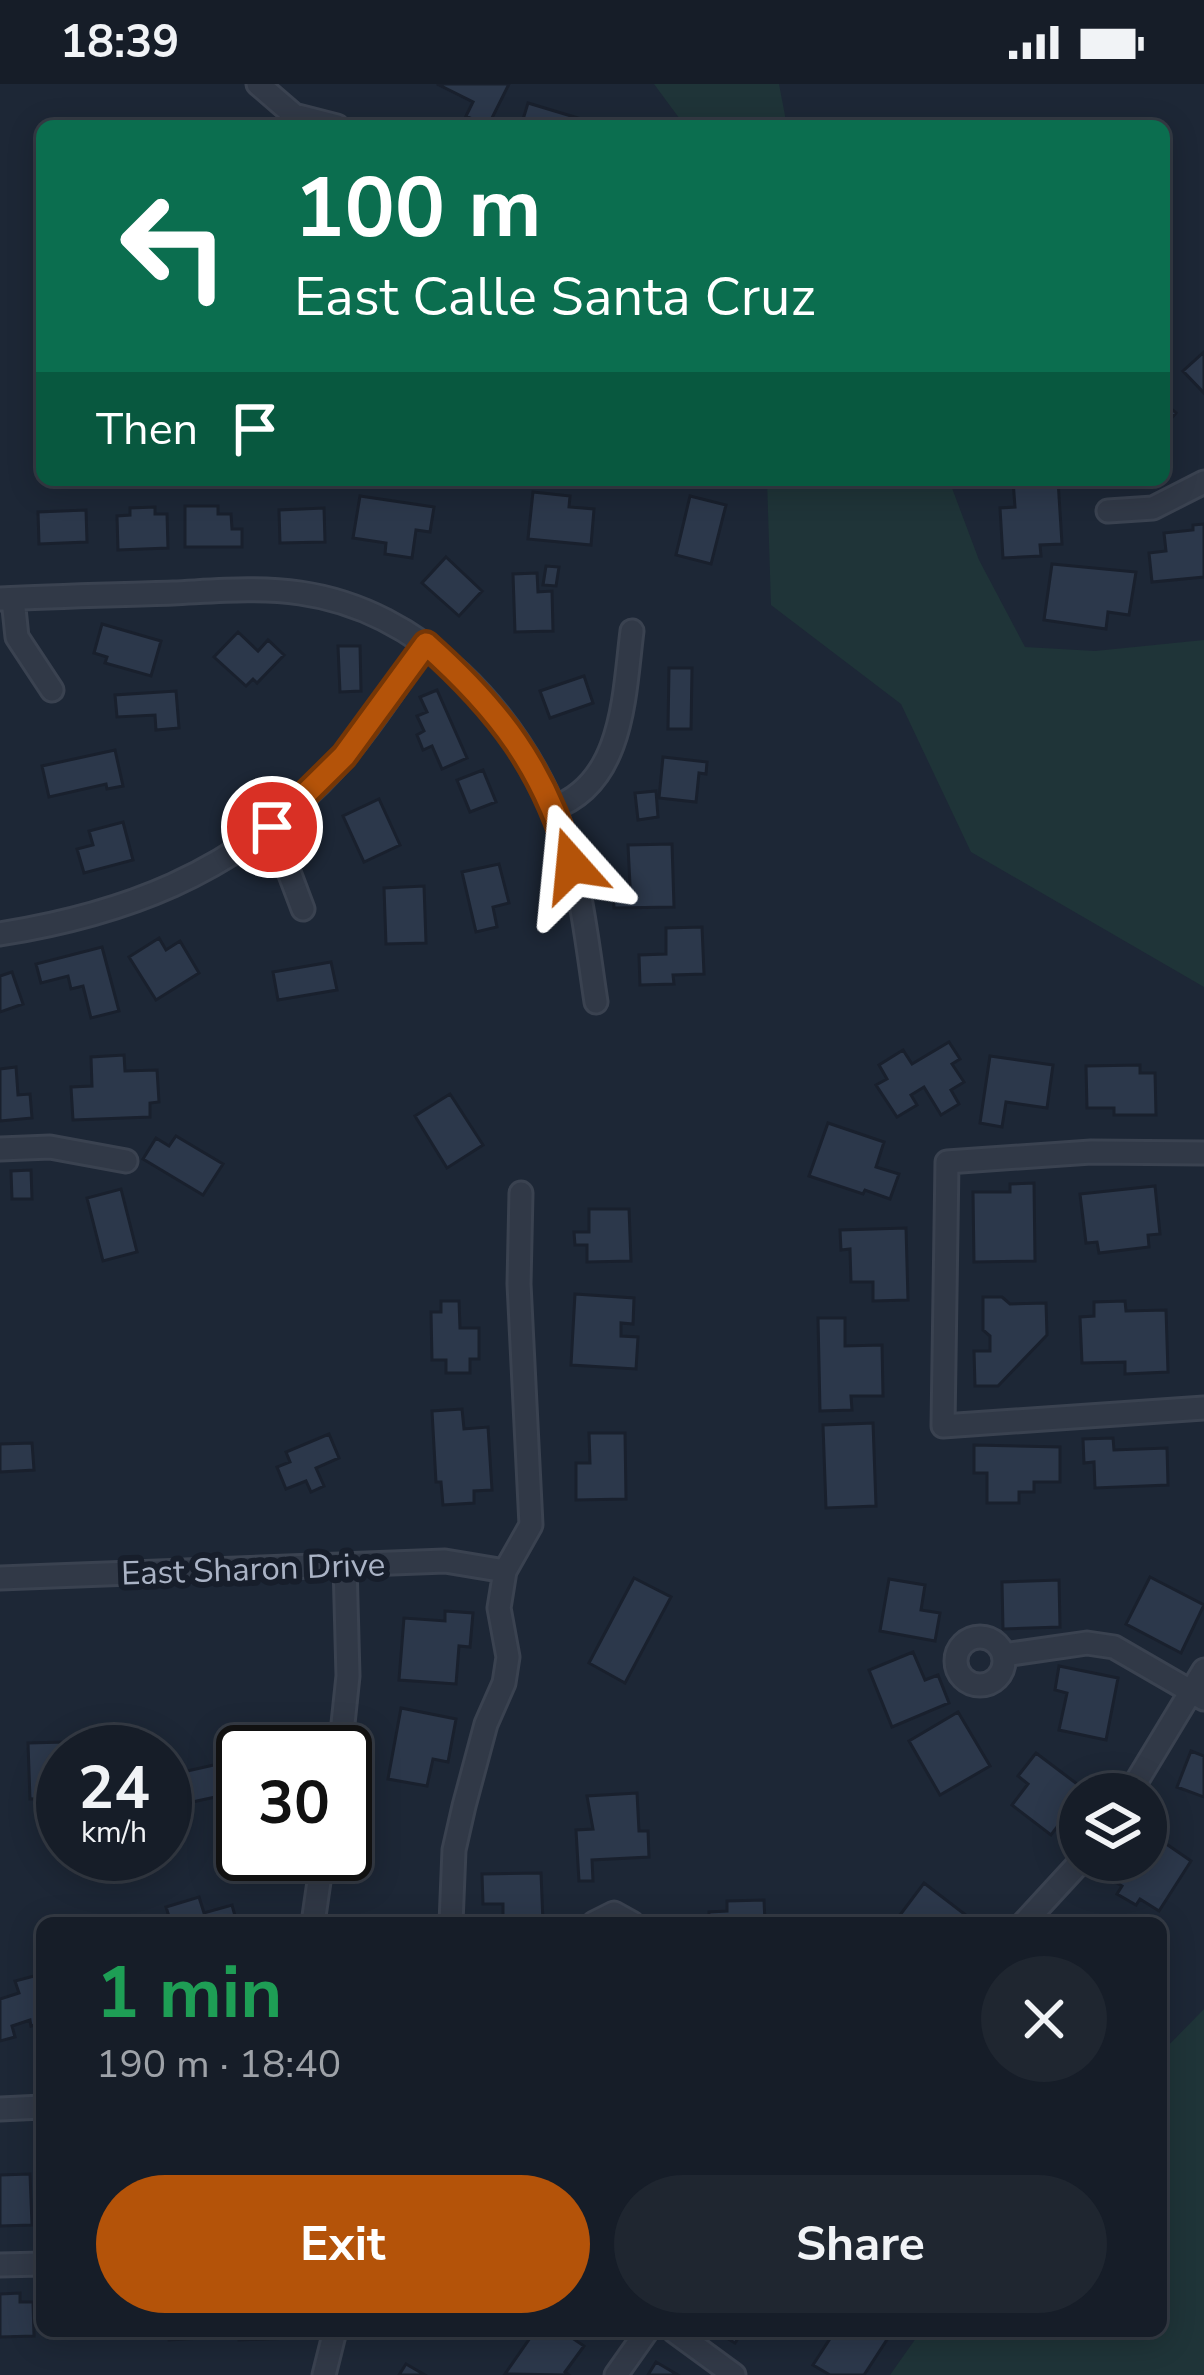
<!DOCTYPE html>
<html lang="en">
<head>
<meta charset="utf-8">
<style>
	body { margin:0; font-family:"Nunito Sans",sans-serif; background:#1f2630; color:#f1f3f6; height:100vh; display:flex; flex-direction:column; font-size:45px; white-space:nowrap }
	* { box-sizing:border-box; margin:0 }
	p { font-size:39px; color:#9ea2a8 }
	.icon { flex:none; width:66px; height:66px; fill:none; stroke:currentColor; stroke-width:2; stroke-linecap:round; stroke-linejoin:round }
	.map { position:relative; flex:1; overflow:hidden }
	.sheet { position:absolute; left:36px; top:1833px; width:1131px; height:420px; display:flex; flex-direction:column; background:#161d28; border-radius:18px; box-shadow:0 6px 30px #0003,0 0 0 3px #353b45 }
	.sheet>* { flex:none }
	.hud { position:absolute; left:36px; top:36px; width:1134px; height:366px; border-radius:18px; box-shadow:0 6px 30px #0003,0 0 0 3px #353b45; background:#0b6e4f; color:#fff; overflow:hidden }
	.buttons { position:absolute; left:1059px; top:1689px; display:grid; gap:24px }
	.buttons a { display:grid; place-items:center; width:108px; height:108px; border-radius:50%; background:#161d28; box-shadow:0 6px 30px #0003,0 0 0 3px #353b45; font-size:60px }
	.speed { position:absolute; left:36px; top:1641px; display:flex; gap:24px; font-size:60px; font-weight:700; text-align:center }
	.speed>* { display:grid; place-content:center; width:156px; height:156px; border-radius:50%; background:#161d28; box-shadow:0 6px 30px #0003,0 0 0 3px #353b45; line-height:1 }
	.speed small { font-size:30px; font-weight:400 }
	.speed .limit { border:6px solid #111; border-radius:18px; background:#fff; color:#111 }
	.pin { position:absolute; display:grid; place-items:center; width:102px; height:102px; color:#fff; margin:-51px; border:6px solid #fff; border-radius:50%; box-shadow:0 3px 12px #0007 }
	.me { position:absolute; width:132px; margin:-66px; rotate:342deg; stroke-linejoin:round; filter:drop-shadow(0 0 9px #0008) }
	.turn { display:flex; align-items:center; gap:42px; height:252px; padding:0 60px; font-size:54px }
	.turn .icon { width:156px; height:156px; stroke-width:2.5 }
	.turn b { display:block; font-size:84px; line-height:102px }
	.then { display:flex; align-items:center; height:114px; padding:0 60px; background:#0003; gap:24px; font-size:45px }
	.round { display:grid; place-items:center; flex:none; width:126px; height:126px; border-radius:63px; background:#1f2630 }
	.headline { display:flex; align-items:center; justify-content:space-between; height:204px; padding:0 60px }
	h1 { font-size:72px; font-weight:700; line-height:90px; color:#1e9e55 }
	.button { display:flex; gap:24px; margin-top:auto; padding:24px 60px }
	.button a { flex:1; height:138px; border-radius:72px; background:#b45309; color:#fff; font-size:48px; font-weight:700; line-height:138px; text-align:center }
	.button a+a { background:#1f2630; color:#f1f3f6 }
	.status { display:flex; justify-content:space-between; align-items:center; height:84px; padding:0 60px; background:#161d28; direction:ltr }
	.status svg { height:33px; fill:currentColor }
	.map>svg:first-child { display:block }
	.green { fill:#1f3438 }
	.building { fill:#2c384b; stroke:#19202d; stroke-width:3 }
	.lines { fill:none; stroke-linecap:round; stroke-linejoin:round }
	.minor-casing { stroke:#3a4250; stroke-width:27 }
	.minor { stroke:#313947; stroke-width:21 }
	.route-casing { stroke:#753606; stroke-width:30 }
	.route { stroke:#b45309; stroke-width:21 }
	.labels { text-anchor:middle; stroke-width:12; stroke-linejoin:round; paint-order:stroke }
	.street-label { font-size:33px; fill:#aab3c5; stroke:#171e2b }
</style>
</head>
<body>
<div class="status"><b>18:39</b><svg viewBox="0 0 49 12"><path d="M0 12V9h3v3zM5 12V6h3v6zM10 12V3h3v9zM15 12V0h3v12zM26 1h20v11H26zM47 4h2v5h-2z"/></svg></div>
<div class="map">
<svg width="1204" height="2291" viewBox="0 0 1204 2291">
	<rect width="100%" height="100%" fill="#1d2736"/>
	<!-- green -->
	<path class="green" d="M654 0H779L787 42H685Z
		M767 396H949L979 476 1025 563 1095 567 1204 556V903L971 768 901 620 771 521Z
		M1204 1925V2291H890L921 2247H1161V1969Z"/>
	<!-- building -->
	<path class="building" d="M437 0H509L488 42 466 32 473 18Z
		M528 19 601 41 521 42Z
		M1204 268V309L1183 287Z
		M1164 318 1176 329 1164 343Z
		M1013 396H1058L1062 460 1040 461 1041 472 1003 474 1000 424 1015 423Z
		M533 408 570 412 569 423 594 425 591 461 528 455Z
		M360 412 434 423 430 448 416 446 412 474 385 470 386 459 353 454Z
		M690 412 726 421 711 480 676 471Z
		M185 422H218V430H231L232 445H242V463H185Z
		M155 423V430H167L168 464 118 466 117 432 130 431V424Z
		M324 424 325 458 280 459 279 426Z
		M86 426 87 458 39 460 38 428Z
		M1204 440V493L1152 498 1149 469 1166 467 1164 449 1193 446V441Z
		M446 473 482 507 459 532 422 499Z
		M1052 480 1136 488 1129 531 1108 528 1106 545 1044 536Z
		M546 482 559 483 556 502 543 501Z
		M537 489 538 508 552 507 553 547 515 548 513 490Z
		M102 540 161 557 151 592 105 579 107 573 94 569Z
		M238 548 258 567 268 556 284 571 257 599 253 595 246 602 214 573Z
		M338 562H360L361 607 340 608Z
		M669 584H692L691 645H668Z
		M584 592 593 619 550 634 540 607Z
		M437 606 467 674 442 685 432 662 423 666 417 651 424 647 417 632 427 628 420 613Z
		M176 607 179 644 156 646 155 631 117 633 115 611Z
		M115 666 123 702 107 705 106 700 49 713 42 682Z
		M663 673 707 678 706 690 699 689 696 718 659 714Z
		M483 686 496 718 470 728 457 696Z
		M656 707 658 733 638 736 635 709Z
		M379 715 400 761 364 778 343 732Z
		M123 738 133 776 84 789 77 765 93 761 89 747Z
		M672 760 674 823 614 824 613 802 630 801 628 761Z
		M499 780 509 819 493 823 497 843 476 848 462 788Z
		M424 802 426 859 386 860 384 804Z
		M702 843 704 890 673 891 674 900 640 901 639 871 666 870V844Z
		M159 854 166 866 180 857 199 889 156 916 129 873Z
		M102 863 119 927 91 934 83 902 71 905 68 892 41 899 36 880Z
		M331 878 337 906 278 916 273 888Z
		M12 888 23 920 0 928V892Z
		M949 958 960 975 952 980 964 998 951 1006 959 1020 941 1031 924 1003 911 1011 917 1021 897 1033 876 1001 887 995 879 981 903 966 912 980Z
		M124 971 125 987 157 986 159 1018 150 1019V1033L73 1036 71 1003 92 1002 91 973Z
		M990 972 1053 981 1047 1024 1006 1018 1002 1043 980 1039Z
		M1140 981V989H1155L1156 1031H1114V1024H1087L1086 982Z
		M16 983 18 1011 30 1010 32 1034 0 1037V985Z
		M450 1010 483 1061 447 1084 415 1032Z
		M828 1039 884 1058 876 1083 899 1090 890 1115 865 1106 863 1110 809 1092Z
		M176 1052 223 1080 203 1111 143 1075 156 1054 169 1062Z
		M31 1086 32 1115H12L11 1087Z
		M1034 1099 1035 1177 974 1178 973 1108H1010V1100Z
		M1155 1102 1160 1150 1148 1151 1149 1163 1099 1169 1097 1158 1086 1159 1080 1110Z
		M121 1105 137 1168 103 1177 87 1114Z
		M589 1125H629L631 1177 587 1178V1161H575L574 1148H589Z
		M906 1144 908 1216 873 1217V1198H851L850 1165 841 1166 840 1146Z
		M575 1210 634 1214 633 1240 621 1239V1252L638 1253 636 1285 571 1281Z
		M983 1213H1002L1010 1220 1046 1219 1047 1251 998 1302H975L974 1267H990V1252L983 1246Z
		M441 1217H459L460 1244H479V1275H470V1289H446V1276H432L431 1228H441Z
		M1125 1217 1126 1227 1166 1226 1168 1288 1125 1290V1278L1082 1279 1080 1233 1094 1232V1218Z
		M818 1234H845V1262L882 1261 883 1312H851L852 1326 820 1327Z
		M462 1325 464 1345 488 1343 492 1406 474 1407V1419L443 1421 441 1398H436L432 1327Z
		M873 1339 876 1422 826 1424 823 1341Z
		M589 1349H625L626 1415 576 1416V1379H590Z
		M329 1350 339 1374 316 1384 324 1402 311 1408 306 1397 286 1405 277 1383 290 1378 286 1368Z
		M1113 1354 1114 1366 1167 1364 1168 1401 1095 1404 1094 1378 1084 1379 1083 1355Z
		M32 1359 34 1386 0 1388V1360Z
		M974 1361 1060 1363V1398H1034V1408H1019V1419H987V1389H974Z
		M1150 1493 1204 1521 1181 1569 1126 1540Z
		M634 1494 671 1513 625 1599 589 1579Z
		M889 1495 925 1501 921 1526 940 1529 935 1557 880 1547Z
		M1059 1496 1060 1543 1003 1545 1002 1498Z
		M445 1527 473 1529 470 1563 459 1562 456 1600 399 1596 404 1534 445 1537Z
		M913 1568 925 1596 938 1591 949 1619 892 1643 869 1586Z
		M1059 1582 1118 1594 1106 1656 1059 1646 1067 1609 1055 1606Z
		M401 1624 456 1635 448 1678 433 1675 427 1702 388 1695Z
		M958 1628 990 1682 940 1711 909 1657Z
		M104 1657V1668H63V1700H56V1714L30 1715 28 1659Z
		M1191 1667 1204 1672V1713L1177 1703Z
		M1036 1669 1085 1706 1051 1751 1012 1721 1028 1700 1018 1692Z
		M227 1678 234 1709 169 1723 165 1692Z
		M637 1709 639 1747H648L649 1773 592 1776 593 1797H579L576 1746 593 1745 587 1712Z
		M1146 1746 1191 1777 1159 1827 1140 1815 1136 1821 1117 1810 1122 1802 1107 1793 1118 1776H1146Z
		M541 1789 543 1839H503V1820H483L482 1790Z
		M924 1799 967 1832 962 1839H894Z
		M199 1813 204 1829 232 1821 237 1839H171L166 1823Z
		M764 1816 765 1839H709V1828L727 1827V1817Z
		M38 1891 42 1898V1939L31 1942 30 1936 12 1942 15 1953 0 1957V1915L19 1909 15 1897Z
		M30 2090 32 2141 0 2142V2091Z
		M20 2209V2218H33L34 2252 0 2253V2210Z
		M48 2247H98V2252L49 2254Z
		M168 2247H218V2253L169 2256Z
		M238 2247H290V2254L239 2256Z
		M535 2247H562L584 2262 565 2288 569 2291 505 2290Z
		M715 2247H743L735 2259Z
		M823 2247H876L888 2254 864 2291H830L813 2281 831 2253Z
		M656 2278 678 2291H648Z
		M406 2280 425 2291H399Z"/>
	<g class="lines">
		<defs>
			<path id="minor" d="M258 0 294 31 337 42
				M1108 427 1153 424 1204 398
				M0 515C58 512 115 511 173 509 216 507 258 503 300 509 421 526 519 629 560 740 581 796 587 859 596 918
				M13 515 17 553 52 606
				M553 724C624 699 624 610 632 547
				M272 743 303 825
				M0 850C125 830 229 790 320 699 361 658 393 607 426 559
				M0 1065 50 1063 126 1077
				M1204 1069 1091 1068 947 1078 943 1342 1204 1324
				M0 1494 445 1477 505 1487
				M956 1577a24 24 0 1 1 48 0a24 24 0 1 1-48 0Z
				M1004 1571 1087 1559 1114 1563 1204 1615
				M340 1668 348 1592 345 1480
				M1129 1710 1204 1586
				M313 1839 323 1770
				M451 1839 454 1766 464 1722 486 1640 504 1599 508 1573 499 1524 505 1487 531 1441 519 1200 521 1109
				M594 1839 614 1829 632 1839
				M1024 1839 1082 1776
				M0 2025 42 2023
				M0 2181 42 2180
				M674 2247 734 2291
				M324 2291 335 2247
				M616 2291 647 2247"/>
		</defs>
		<!-- minor casing -->
		<use href="#minor" class="minor-casing"/>
		<!-- minor -->
		<use href="#minor" class="minor"/>
	</g>
	<g class="lines">
		<defs>
			<path id="route" d="M272 743 344 672 426 560C499 625 545 685 572 781"/>
		</defs>
		<!-- route casing -->
		<use href="#route" class="route-casing"/>
		<!-- route -->
		<use href="#route" class="route"/>
	</g>
	<g class="labels">
		<!-- street labels -->
		<g class="street-label">
			<text transform="translate(253 1484) rotate(-2)" y="12">East Sharon Drive</text>
		</g>
	</g>
</svg>
<div class="buttons">
<a><svg class="icon" aria-label="layers" viewBox="0 0 24 24"><path d="M12 4l9 5-9 5-9-5zM3 14l9 5 9-5"/></svg></a>
</div>
<div class="speed"><div>24<small>km/h</small></div><div class="limit">30</div></div>
<div class="pin" style="left:272px;top:743px;background:#d93025"><svg class="icon" aria-label="arrive" viewBox="0 0 24 24"><path d="M6 21V4h12l-3 4 3 4H6"/></svg></div>
<svg class="me" style="left:572px;top:781px" viewBox="-20 -20 40 40"><path d="M0-17L14 15 0 8-14 15z" fill="#b45309" stroke="#fff" stroke-width="4"/></svg>
<div class="hud">
<div class="turn"><svg class="icon" aria-label="left" viewBox="0 0 24 24"><path d="M17 20v-9H6M10 6l-5 5 5 5"/></svg><div><b>100 m</b>East Calle Santa Cruz</div></div>
<div class="then">Then<svg class="icon" aria-label="arrive" viewBox="0 0 24 24"><path d="M6 21V4h12l-3 4 3 4H6"/></svg></div>
</div>
<section class="sheet">
<div class="headline"><div><h1>1 min</h1><p>190 m · 18:40</p></div><a class="round"><svg class="icon" aria-label="close" viewBox="0 0 24 24"><path d="M6 6l12 12M18 6L6 18"/></svg></a></div>
<div class="button"><a>Exit</a><a>Share</a></div>
</section>
</div>
</body>
</html>
